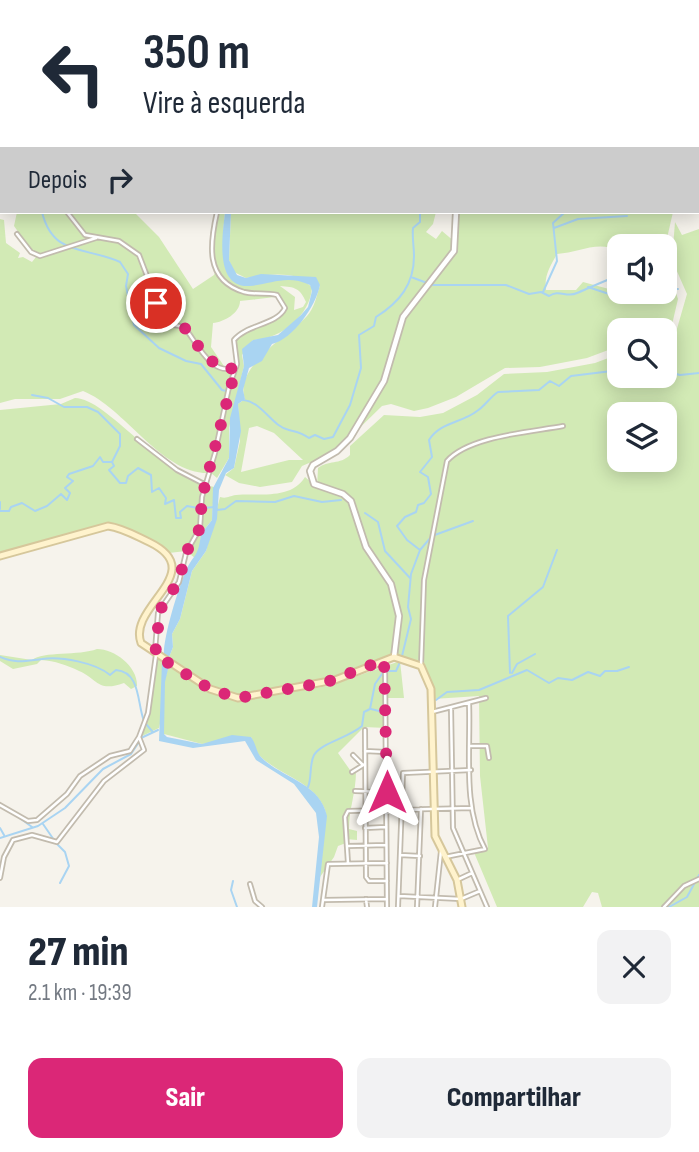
<!DOCTYPE html>
<html lang="pt">
<head>
<meta charset="utf-8">
<style>
	body { margin:0; font-family:"Sofia Sans Condensed",sans-serif; background:#f2f2f3; color:#1f2937; height:100vh; display:flex; flex-direction:column; font-size:26px; white-space:nowrap }
	* { box-sizing:border-box; margin:0 }
	p { font-size:23px; color:#747a83 }
	.icon { flex:none; width:38px; height:38px; fill:none; stroke:currentColor; stroke-width:2; stroke-linecap:round; stroke-linejoin:round }
	.map { position:relative; height:907px; overflow:hidden }
	.side { display:flex; flex-direction:column; background:#fff; flex:1 }
	.side>* { flex:none }
	.banner { position:absolute; left:0px; top:0px; width:700px; height:214px; box-shadow:0 4px 18px #0003; background:#fff; color:#1f2937; overflow:hidden }
	.tools { position:absolute; left:607px; top:234px; display:grid; gap:14px }
	.tools a { display:grid; place-items:center; width:70px; height:70px; border-radius:14px; background:#fff; box-shadow:0 4px 18px #0003; font-size:35px }
	.pin { position:absolute; display:grid; place-items:center; width:60px; height:60px; color:#fff; margin:-30px; border:4px solid #fff; border-radius:50%; box-shadow:0 2px 7px #0007 }
	.me { position:absolute; width:77px; margin:-38px; rotate:0deg; stroke-linejoin:round; filter:drop-shadow(0 0 5px #0008) }
	.turn { display:flex; align-items:center; gap:24px; height:147px; padding:0 28px; font-size:32px }
	.turn .icon { width:91px; height:91px; stroke-width:2.5 }
	.turn b { display:block; font-size:49px; line-height:60px }
	.then { display:flex; align-items:center; height:66px; padding:0 28px; background:#0003; gap:14px; font-size:26px }
	.round { display:grid; place-items:center; flex:none; width:74px; height:74px; border-radius:14px; background:#f2f2f3 }
	.overview { display:flex; align-items:center; justify-content:space-between; height:119px; padding:0 28px }
	h1 { font-size:42px; font-weight:800; line-height:52px }
	.action { display:flex; gap:14px; margin-top:auto; padding:14px 28px }
	.action a { flex:1; height:80px; border-radius:14px; background:#db2777; color:#fff; font-size:28px; font-weight:800; line-height:80px; text-align:center }
	.action a+a { background:#f2f2f3; color:#1f2937 }
	.map>svg:first-child { display:block }
	.green { fill:#d2eab5; fill-rule:evenodd }
	.water { fill:#a9d4f2 }
	.lines { fill:none; stroke-linecap:round; stroke-linejoin:round }
	.stream { stroke:#a9d4f2; stroke-width:2 }
	.minor-casing { stroke:#c2bbae; stroke-width:6 }
	.tertiary-casing { stroke:#c2bbae; stroke-width:8 }
	.secondary-casing { stroke:#d6c79b; stroke-width:9 }
	.minor { stroke:#fff; stroke-width:2.5 }
	.tertiary { stroke:#fff; stroke-width:4.5 }
	.secondary { stroke:#fff3cd; stroke-width:5 }
	.route { stroke:#db2777; stroke-width:12; stroke-dasharray:0 21.6 }
</style>
</head>
<body>
<div class="map">
<svg width="699" height="907" viewBox="0 0 699 907">
	<rect width="100%" height="100%" fill="#f6f3ec"/>
	<!-- green -->
	<path class="green" d="M0 0H311L2 2 0 175Z
		M319 0H699V40L698 2Z
		M17 212H134L159 237 193 289 214 275 216 270 212 242 218 212H225C211 339 273 253 312 287 311 315 280 340 253 340L242 355 244 366 229 428V458L217 478 211 473C162 476 126 408 83 391L60 399H15L0 403V219L4 220 6 243 20 253 18 258 23 257 32 262 36 257 14 226ZM280 286C295 287 300 288 306 302L303 307 294 310 295 297ZM275 297 283 302 284 310C274 322 241 330 236 342 233 347 236 358 237 365L228 372 211 347 213 323C224 322 240 313 240 301Z
		M231 212H436L433 224 426 232 436 239 442 231 455 242 456 212H673L665 247H620L619 251C597 240 579 253 557 254 550 267 544 275 546 290H576L583 282 620 292H665V258L678 299 670 333 665 339V331H620L619 346 587 358 540 367 505 368 456 397 428 408 414 411 391 404 382 406 335 452 302 466 292 482 260 487 239 483 225 475 234 468 240 441 238 404 245 399C233 367 288 336 307 316 314 309 317 295 320 285 290 272 277 273 246 278L234 272 229 260ZM257 426 274 433 303 460H289L241 472 249 428Z
		M675 222 682 235 699 229V907H602L598 893 592 892 583 907H497L473 850 488 848 480 776 479 696 433 699C431 683 429 665 411 660 391 653 369 670 350 676 326 683 251 698 228 694 208 690 186 670 168 660L173 647 172 634 180 619 192 571 206 551 220 497C227 499 229 496 236 495 259 493 291 500 305 477L317 487 318 468C328 460 340 465 350 455V446L384 415 420 417 443 413 477 395 504 374 547 372 595 363 619 354 620 376H665V347L674 339 687 294 672 260ZM620 415H665V460H620Z
		M75 398C107 398 162 477 214 487L212 520 201 534 200 552 195 558 186 551 169 553 121 526 106 523 0 553V410L61 404Z
		M97 649C115 649 138 667 137 686L131 689 124 683C97 693 97 678 79 671 67 665 55 661 41 660L37 664 13 669 0 661V655L32 660C43 651 79 656 97 649Z
		M155 656 162 661V715L159 728 140 737 152 689Z
		M400 661 404 698H385L386 728 364 727 338 753 350 770 356 771C356 793 349 808 349 829L357 831V840L346 839V843L338 846 334 857 320 877 326 813C318 783 281 776 261 757 256 753 254 743 251 737L202 744 164 734V682L169 665 217 694 241 699 329 686Z"/>
	<!-- water -->
	<path class="water" d="M225 212H231L229 260 237 275 246 278 261 274 316 277 320 285C316 306 293 339 272 344L262 361 249 368 243 390 245 399 238 404 241 431 234 468 226 473 219 490 217 519 206 551 192 571 180 619 172 634 173 647 168 660 164 657C162 641 178 589 185 573 193 553 198 560 201 534L212 520 213 488 229 458 230 418 244 366 242 349 253 340 278 335 301 315 308 307 312 291 310 285C287 274 271 284 250 286 213 289 223 232 225 212Z
		M162 661 169 665 165 682 164 734 167 737 202 744 232 735 251 737C256 743 256 752 261 757 281 778 320 782 327 816L317 907H312L319 837 316 813 294 784 256 760 245 741 193 748 159 741Z"/>
	<g class="lines">
		<!-- stream -->
		<path class="stream" d="M13 0V2
			M520 2 524 0
			M698 122 699 123
			M0 185H2
			M42 212C53 257 85 246 120 262L128 274 126 286 134 325 159 348 186 361 201 364 222 390 226 391
			M554 228 578 219 627 216
			M411 277 427 283
			M432 285H506L529 294 541 292 549 296C559 289 567 298 577 293 591 287 604 281 620 275
			M588 287 618 297 648 292
			M665 290 678 289
			M543 292 557 261 553 223 565 212
			M665 371 680 375 699 373
			M32 395 48 398 64 407H87L98 412 120 434V446L112 462 114 466 109 470 120 483H126L128 476 138 468 151 475 152 492 159 488 166 498 165 504 174 500 176 518H181L180 512 187 506 198 508
			M243 400C263 402 271 426 289 430 297 432 301 432 309 438L315 435 324 439 333 437 350 405 361 368 359 335 374 326 376 317C400 302 414 284 414 256 414 246 412 238 413 228L420 222V212
			M0 502V509
			M203 508 215 507
			M217 510 225 509 236 501 275 502 294 496 322 502 341 500
			M0 511H9L11 507 22 503 35 511 47 506 61 494 67 500 70 493 65 488 73 481 67 477 69 474 93 466 100 457 103 462H112
			M365 513 378 522 385 551 410 578
			M420 550 407 540 397 526 405 517 416 512 418 505 424 503 431 494 428 477 420 472 432 457 429 440C440 422 462 423 477 411 485 406 490 397 498 392L539 390 550 381 559 386 571 376 620 370
			M402 656 411 619 408 607 411 574 420 550 432 536 473 521
			M0 657C17 664 25 661 42 659 61 656 96 663 110 675L116 670C141 672 137 704 144 721
			M388 671H396L400 662
			M510 673 508 616 543 587 557 550
			M512 673 517 664 535 654
			M436 700 447 692 479 690 527 670 549 683 558 678 572 680 588 672 600 676 605 671H617L629 667
			M371 709 383 712
			M146 724 152 731
			M141 738 158 730
			M308 787C312 778 309 765 314 755 321 743 348 738 362 726L364 712 370 709 375 684 384 671
			M17 816 32 827
			M43 824 54 840
			M0 828 4 835
			M0 838 38 826 65 808 103 769 131 754 139 742
			M57 844 65 852 69 866 60 883
			M233 881 231 890 237 907
			M669 907 687 897 699 875"/>
		<defs>
			<path id="minor" d="M304 0V2
				M0 59 2 64
				M698 89 699 90
				M698 131 699 129
				M698 155H699
				M67 212 85 235 119 241 139 255 165 323 184 327C197 342 211 378 236 367
				M17 234 31 252 40 256 96 238
				M137 439 177 470 206 485
				M155 651 158 613 179 582 186 553 200 528 202 497 215 453 229 387 237 364 234 340C247 324 277 325 285 308L277 295C266 292 255 295 244 292 204 280 210 243 217 212
				M385 662 387 907
				M421 666 424 580 447 461C469 436 531 432 563 426
				M451 708 453 828 487 907
				M432 712 486 698
				M365 730 366 877 369 881H387
				M471 746H487L489 758
				M365 751 386 752
				M353 755 363 765
				M352 772 365 764
				M355 791 387 792
				M387 796H401
				M0 805 28 821 37 820 67 794 80 776 110 756 130 751 139 737
				M365 828 386 827
				M348 846 386 845
				M400 855 420 856
				M445 857 485 849C462 807 471 749 469 703
				M348 863 345 817 348 811 472 808
				M0 878 4 857 13 840 32 835 57 842 104 781 144 750 139 737 148 713 156 655
				M457 880 472 873
				M250 884 255 901 262 907
				M399 896 461 899 480 891
				M366 899 367 907
				M324 900 387 899
				M322 907 328 864 387 863
				M398 907 403 773 471 770
				M417 907 421 809
				M435 907 441 851
				M664 907 684 886 699 879"/>
			<path id="tertiary" d="M538 2 540 0
				M394 657 399 616 391 584 366 547 351 501 343 494 314 484 310 471 313 465 337 451 350 438 384 381 403 317 454 251 456 212"/>
			<path id="secondary" d="M0 556 108 526C123 528 136 536 149 542 211 572 127 606 141 643L210 689 238 698 335 680 394 657 421 666 431 689 435 836 457 880 462 907"/>
		</defs>
		<!-- minor casing -->
		<use href="#minor" class="minor-casing"/>
		<!-- tertiary casing -->
		<use href="#tertiary" class="tertiary-casing"/>
		<!-- secondary casing -->
		<use href="#secondary" class="secondary-casing"/>
		<!-- minor -->
		<use href="#minor" class="minor"/>
		<!-- tertiary -->
		<use href="#tertiary" class="tertiary"/>
		<!-- secondary -->
		<use href="#secondary" class="secondary"/>
	</g>
	<g class="lines">
		<!-- route -->
		<path class="route" d="M156 303 165 323 184 327 207 358 226 370 236 367 202 497 200 528 188 549 178 582 158 613V643L154 654 210 689 238 698 327 682 384 660 387 792"/>
	</g>
</svg>
<div class="tools">
<a><svg class="icon" aria-label="sound" viewBox="0 0 24 24"><path d="M4 9h4l5-4v14l-5-4H4zM17 9q2 3 0 6"/></svg></a>
<a><svg class="icon" aria-label="search" viewBox="0 0 24 24"><circle cx="10" cy="10" r="6"/><path d="M15 15l6 6"/></svg></a>
<a><svg class="icon" aria-label="layers" viewBox="0 0 24 24"><path d="M12 4l9 5-9 5-9-5zM3 14l9 5 9-5"/></svg></a>
</div>
<div class="pin" style="left:156px;top:303px;background:#d93025"><svg class="icon" aria-label="arrive" viewBox="0 0 24 24"><path d="M6 21V4h12l-3 4 3 4H6"/></svg></div>
<svg class="me" style="left:387px;top:792px" viewBox="-20 -20 40 40"><path d="M0-17L14 15 0 8-14 15z" fill="#db2777" stroke="#fff" stroke-width="4"/></svg>
<div class="banner">
<div class="turn"><svg class="icon" aria-label="left" viewBox="0 0 24 24"><path d="M17 20v-9H6M10 6l-5 5 5 5"/></svg><div><b>350 m</b>Vire à esquerda</div></div>
<div class="then">Depois<svg class="icon" aria-label="right" viewBox="0 0 24 24"><path d="M7 20v-9h11M14 6l5 5-5 5"/></svg></div>
</div>
</div>
<section class="side">
<div class="overview"><div><h1>27 min</h1><p>2.1 km · 19:39</p></div><a class="round"><svg class="icon" aria-label="close" viewBox="0 0 24 24"><path d="M6 6l12 12M18 6L6 18"/></svg></a></div>
<div class="action"><a>Sair</a><a>Compartilhar</a></div>
</section>
</body>
</html>
